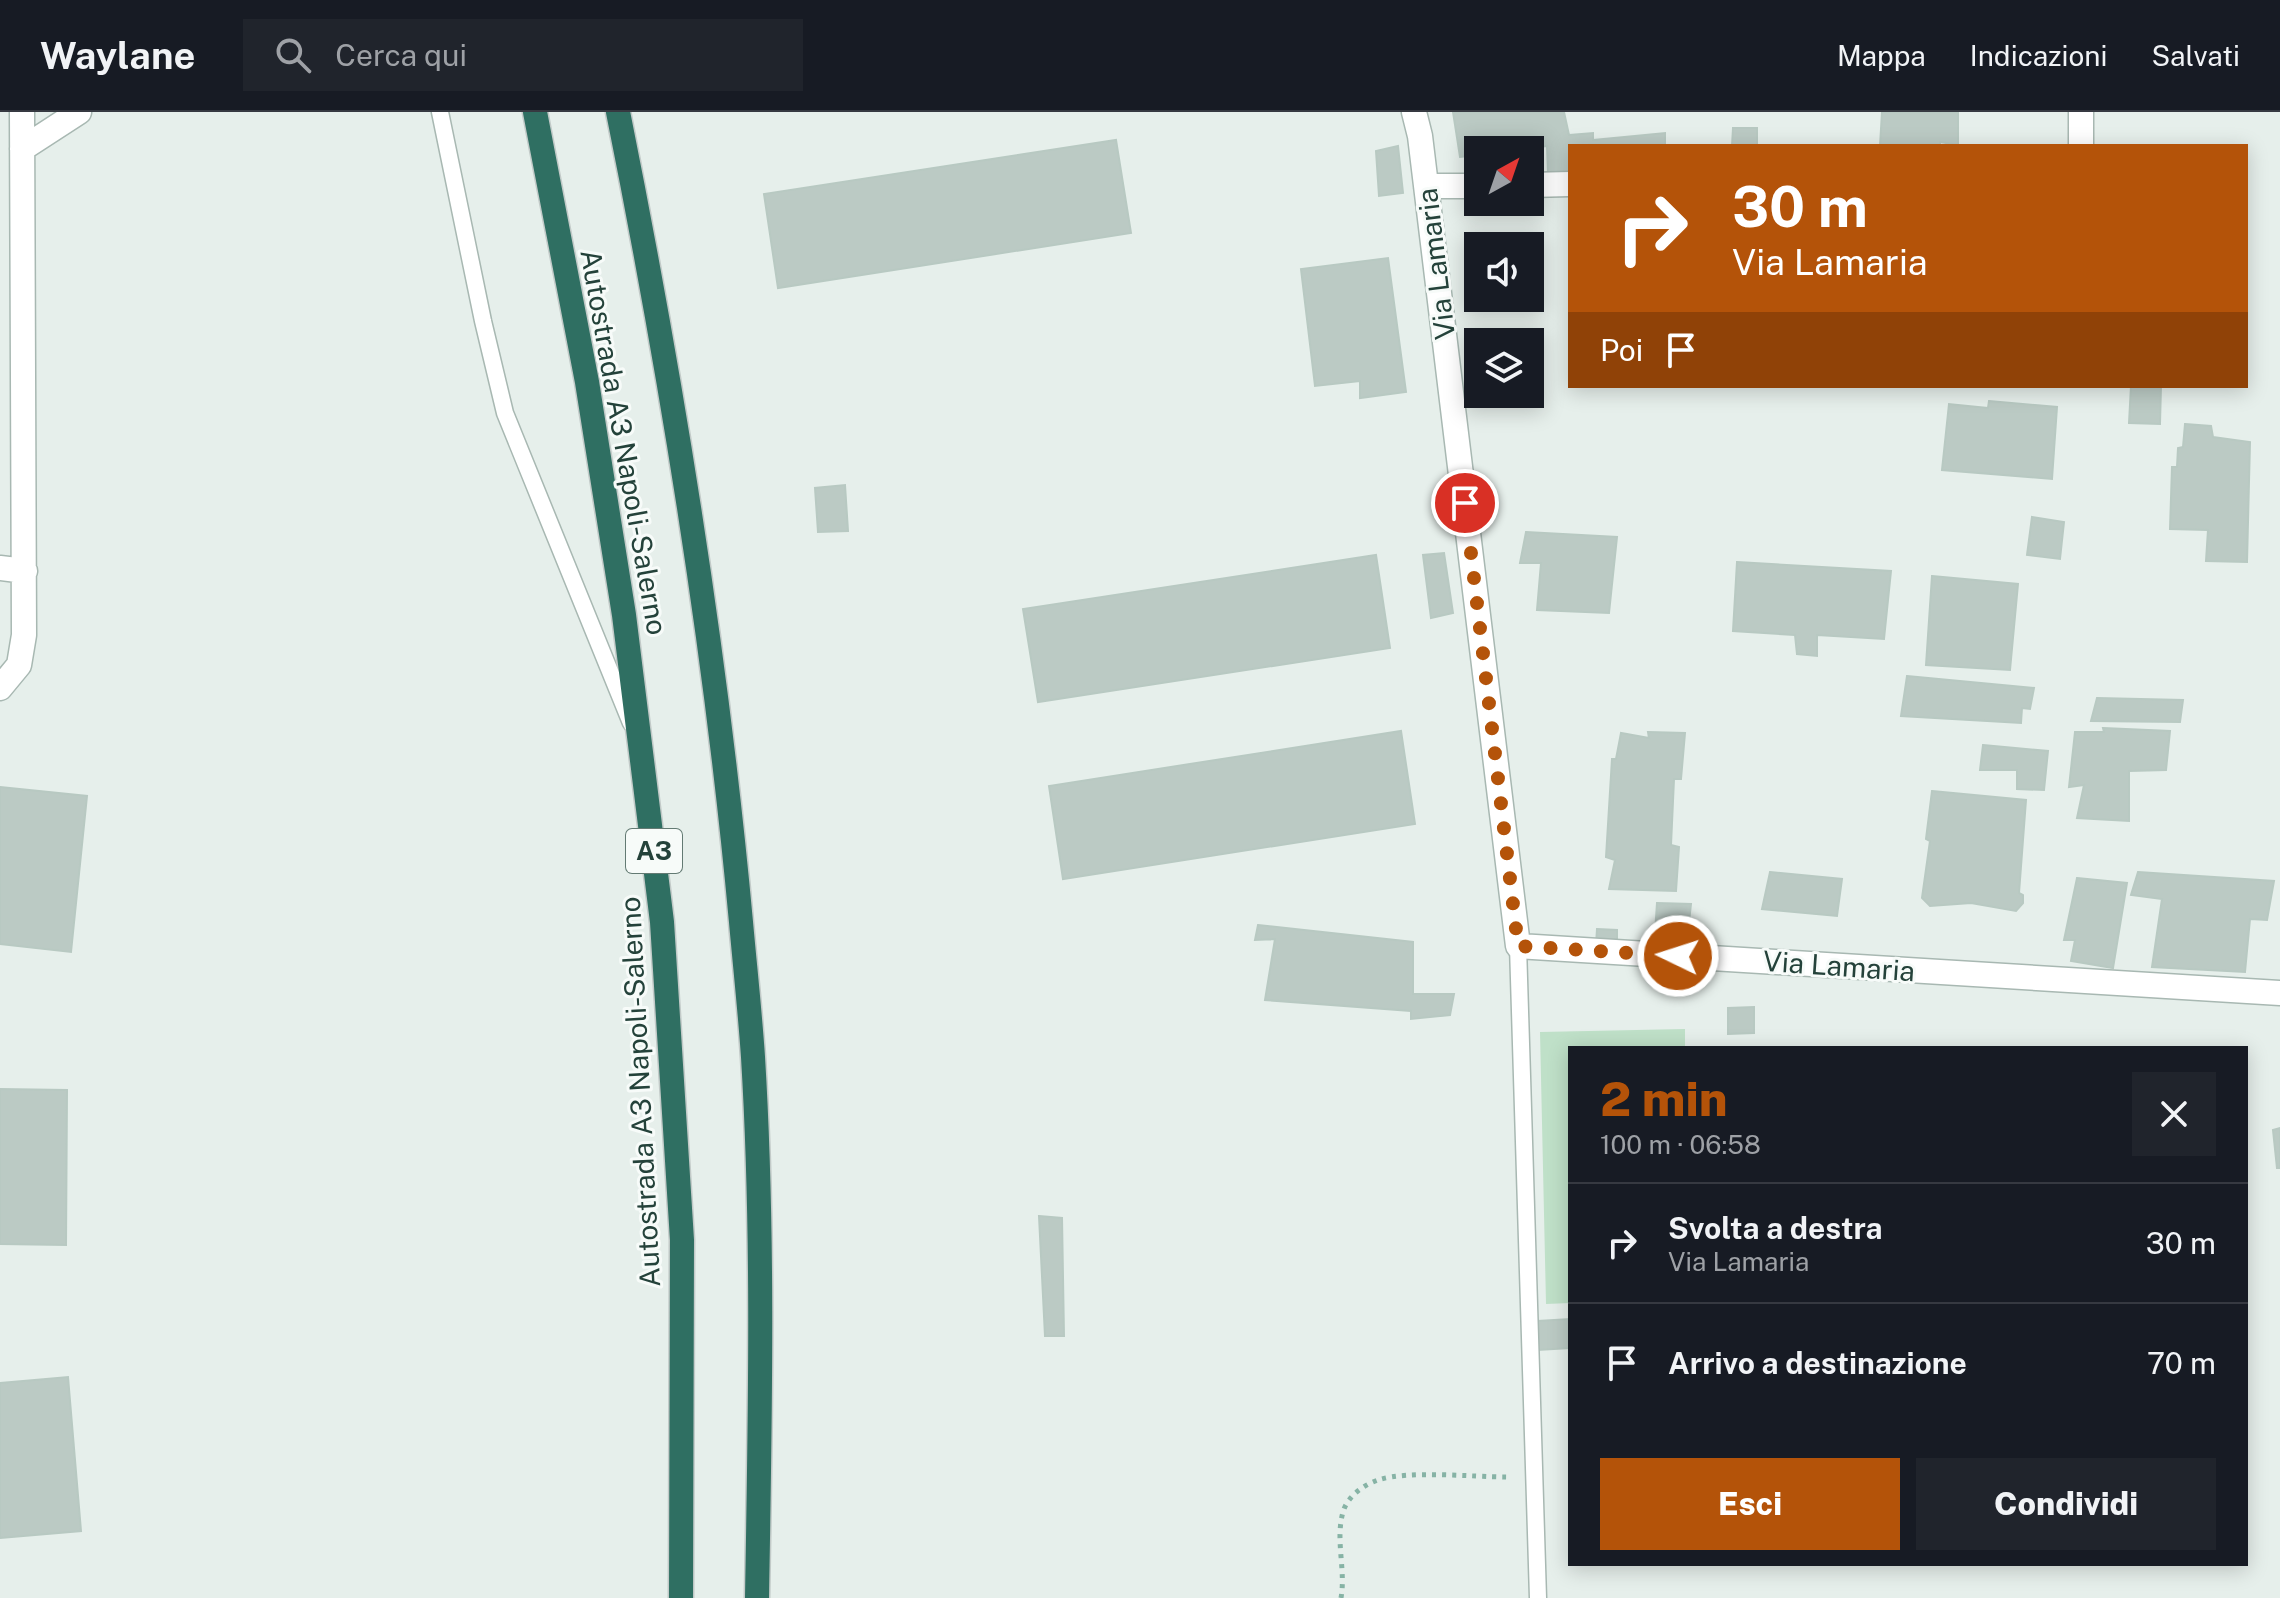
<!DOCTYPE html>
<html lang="it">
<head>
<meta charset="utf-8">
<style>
	body { margin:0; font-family:"Public Sans",sans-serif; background:#20242c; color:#f1f3f6; height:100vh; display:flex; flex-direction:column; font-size:30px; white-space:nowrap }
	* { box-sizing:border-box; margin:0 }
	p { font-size:26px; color:#9ea1a6 }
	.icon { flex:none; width:44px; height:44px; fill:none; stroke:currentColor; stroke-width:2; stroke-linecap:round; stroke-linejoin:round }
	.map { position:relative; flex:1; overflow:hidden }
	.side { position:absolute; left:1568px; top:934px; width:680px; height:520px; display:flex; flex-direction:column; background:#171b24; border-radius:0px; box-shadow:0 4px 20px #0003 }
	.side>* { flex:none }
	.hud { position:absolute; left:1568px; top:32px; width:680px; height:244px; border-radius:0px; box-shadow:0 4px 20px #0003; background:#b45309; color:#fff; overflow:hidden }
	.needle { width:52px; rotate:40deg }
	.buttons { position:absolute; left:1464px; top:24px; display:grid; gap:16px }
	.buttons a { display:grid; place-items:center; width:80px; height:80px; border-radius:0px; background:#171b24; box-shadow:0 4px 20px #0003; font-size:40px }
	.pin { position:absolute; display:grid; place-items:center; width:68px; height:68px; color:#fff; margin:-34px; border:4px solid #fff; border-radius:50%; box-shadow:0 2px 8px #0007 }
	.me { position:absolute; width:88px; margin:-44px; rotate:274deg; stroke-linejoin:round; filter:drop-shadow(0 0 6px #0008) }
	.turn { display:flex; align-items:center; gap:28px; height:168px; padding:0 32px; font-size:36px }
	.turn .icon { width:104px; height:104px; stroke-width:2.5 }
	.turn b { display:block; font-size:56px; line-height:68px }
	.then { display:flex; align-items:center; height:76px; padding:0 32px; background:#0003; gap:16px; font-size:30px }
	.round { display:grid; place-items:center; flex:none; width:84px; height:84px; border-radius:0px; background:#20242c }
	.summary { display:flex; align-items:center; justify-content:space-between; height:136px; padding:0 32px }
	h1 { font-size:48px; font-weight:800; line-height:60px; color:#b45309 }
	.action { display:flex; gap:16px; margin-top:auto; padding:16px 32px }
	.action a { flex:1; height:92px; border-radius:0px; background:#b45309; color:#fff; font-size:32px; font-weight:800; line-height:92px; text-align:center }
	.action a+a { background:#20242c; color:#f1f3f6 }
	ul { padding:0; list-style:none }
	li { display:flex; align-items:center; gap:24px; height:120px; padding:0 32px; border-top:2px solid #363941 }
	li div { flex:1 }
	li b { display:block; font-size:30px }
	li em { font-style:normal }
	header { display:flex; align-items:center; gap:48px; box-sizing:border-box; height:112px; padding:0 40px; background:#171b24; border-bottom:2px solid #363941 }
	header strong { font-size:38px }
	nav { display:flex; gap:44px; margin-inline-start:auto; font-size:28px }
	.search { width:560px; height:72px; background:#20242c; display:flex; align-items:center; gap:20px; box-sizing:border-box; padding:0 28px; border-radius:0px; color:#9ea1a6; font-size:30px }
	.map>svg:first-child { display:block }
	.green { fill:#bfe0c8 }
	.building { fill:#bbcac4; stroke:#b8c9c2; stroke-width:2 }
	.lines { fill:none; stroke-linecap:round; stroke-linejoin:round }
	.service-casing { stroke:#a8b8b2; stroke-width:19 }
	.minor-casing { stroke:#a8b8b2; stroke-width:27 }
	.motorway-casing { stroke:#c2cac8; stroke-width:27 }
	.path { stroke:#86b3a5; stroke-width:5; stroke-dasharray:4 6; stroke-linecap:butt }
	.service { stroke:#fff; stroke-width:16 }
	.minor { stroke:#fff; stroke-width:24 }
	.motorway { stroke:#2f6f62; stroke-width:24 }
	.route { stroke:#b45309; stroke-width:14; stroke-dasharray:0 25.2 }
	.labels { text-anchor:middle; stroke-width:6; stroke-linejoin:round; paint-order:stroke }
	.shield { fill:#f7fbf9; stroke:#637a73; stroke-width:2 }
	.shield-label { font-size:26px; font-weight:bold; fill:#24423a }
	.street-label { font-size:28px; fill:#24423a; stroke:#f7fbf9 }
</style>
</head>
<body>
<header>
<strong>Waylane</strong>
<div class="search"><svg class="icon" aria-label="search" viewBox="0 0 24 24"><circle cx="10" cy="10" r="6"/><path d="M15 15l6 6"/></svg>Cerca qui</div>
<nav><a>Mappa</a><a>Indicazioni</a><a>Salvati</a></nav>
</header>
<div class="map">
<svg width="2280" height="1486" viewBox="0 0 2280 1486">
	<rect width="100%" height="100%" fill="#e6efeb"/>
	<!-- green -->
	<path class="green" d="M1685 917V936H1570V1191L1546 1192 1540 920Z"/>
	<!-- building -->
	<path class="building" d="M1453 0H1564L1569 23 1593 21V28L1665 21V34H1570V61L1548 62 1547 34 1515 38H1478V43L1460 45Z
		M1882 0H1958V33L1940 30V34H1880Z
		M1733 16H1757V34H1732Z
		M1116 28 1131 121 778 176 764 82Z
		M1398 34 1403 81 1379 84 1376 39Z
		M1388 146 1406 280 1360 286V269L1315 274 1301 157Z
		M2131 274H2161L2160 312 2129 311Z
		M1989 289 2057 295 2052 367 1942 358 1949 292 1988 296Z
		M2185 312 2211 314 2213 325 2250 330 2247 450 2206 449 2208 418 2170 417 2172 355H2177L2178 336 2183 335Z
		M845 373 848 419 818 420 815 376Z
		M2032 405 2064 410 2060 447 2027 443Z
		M1526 420 1617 425 1609 501 1537 498 1541 451H1520Z
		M1444 441 1453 501 1431 506 1423 443Z
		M1376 443 1390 536 1038 590 1023 497Z
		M1737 450 1891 459 1884 527 1817 523V544L1797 542 1795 523 1733 519Z
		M1932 464 2018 472 2010 558 1926 553Z
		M1907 564 2034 576 2030 597 2022 596 2021 611 1901 604Z
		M2097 586 2183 588 2180 610 2091 609Z
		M2103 616 2170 619 2166 658 2129 659V709L2077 706 2084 673 2069 675 2075 620H2104Z
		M1401 619 1415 712 1063 767 1049 674Z
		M1648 620 1685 621 1681 667H1674L1671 733 1679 735 1676 779 1609 777 1615 748 1606 745 1612 647H1616L1621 621 1649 626Z
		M1983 633 2048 639 2044 678 2017 677V658H1980Z
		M0 675 87 684 71 840 0 832Z
		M1932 679 2026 688 2019 781 2023 783V791L2016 799 1971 791 1930 794 1922 786 1930 729 1926 727Z
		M1770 760 1842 767 1837 804 1762 797Z
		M2138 760 2274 769 2267 808 2250 807 2245 860 2152 855 2162 787 2131 783Z
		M2077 766 2127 771 2113 856 2071 849 2075 828H2064Z
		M1657 791 1691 792 1686 837 1654 836Z
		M1258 813 1413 830V882H1454L1450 903 1411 907V899L1265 888 1275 827 1255 828Z
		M1597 817 1617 818V834L1596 833Z
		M1754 895V921L1728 922V896Z
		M0 977 67 978 66 1133 0 1132Z
		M2280 1016V1056H2277L2273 1018Z
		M1039 1104 1062 1106 1064 1224H1045Z
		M1570 1207V1236L1538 1238V1209Z
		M68 1265 81 1419 0 1426V1271Z"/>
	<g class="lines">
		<defs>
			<path id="service" d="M440 0 483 209 505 301 631 611
				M1518 834 1538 1486"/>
			<path id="minor" d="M1414 0 1420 24 1518 834 2280 881
				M2081 34V0
				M22 37 79 0
				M1530 73 1570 72
				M1426 74H1478
				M0 456 25 459
				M0 576 19 553 24 523 22 0"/>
			<path id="motorway" d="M535 0 587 270 624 503 662 810 682 1128 681 1486
				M618 0C672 268 716 538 741 810 745 855 750 900 753 945 764 1125 760 1306 757 1486"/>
		</defs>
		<!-- service casing -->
		<use href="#service" class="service-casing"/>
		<!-- minor casing -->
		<use href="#minor" class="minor-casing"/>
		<!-- motorway casing -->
		<use href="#motorway" class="motorway-casing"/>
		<!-- path -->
		<path class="path" d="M1341 1486C1346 1458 1335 1428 1343 1400 1347 1385 1363 1373 1378 1368 1409 1358 1472 1365 1507 1365"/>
		<!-- service -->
		<use href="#service" class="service"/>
		<!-- minor -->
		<use href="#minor" class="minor"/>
		<!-- motorway -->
		<use href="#motorway" class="motorway"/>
	</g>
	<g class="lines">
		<!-- route -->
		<path class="route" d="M1465 391 1518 834 1678 844"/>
	</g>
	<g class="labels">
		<!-- shield labels -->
		<rect class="shield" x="626" y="717" width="56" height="44" rx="6"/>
		<g class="shield-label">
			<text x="654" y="748">A3</text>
		</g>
		<!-- street labels -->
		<g class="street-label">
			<text transform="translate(1436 152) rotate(-97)" y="10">Via Lamaria</text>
			<text transform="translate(624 330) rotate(80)" y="10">Autostrada A3 Napoli-Salerno</text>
			<text transform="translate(1839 854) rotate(4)" y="10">Via Lamaria</text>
			<text transform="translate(640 980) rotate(-93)" y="10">Autostrada A3 Napoli-Salerno</text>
		</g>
	</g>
</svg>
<div class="buttons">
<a><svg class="needle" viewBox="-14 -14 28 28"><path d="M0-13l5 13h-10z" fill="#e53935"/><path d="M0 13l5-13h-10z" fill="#9ea1a6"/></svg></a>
<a><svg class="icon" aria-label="sound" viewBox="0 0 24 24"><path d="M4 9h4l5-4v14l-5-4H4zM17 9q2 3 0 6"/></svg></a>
<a><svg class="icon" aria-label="layers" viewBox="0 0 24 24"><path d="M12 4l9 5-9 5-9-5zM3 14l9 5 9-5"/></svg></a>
</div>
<div class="pin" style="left:1465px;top:391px;background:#d93025"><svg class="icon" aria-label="arrive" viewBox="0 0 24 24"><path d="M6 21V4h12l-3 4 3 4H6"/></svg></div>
<svg class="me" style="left:1678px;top:844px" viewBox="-20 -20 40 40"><circle r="17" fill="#b45309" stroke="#fff" stroke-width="3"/><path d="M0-11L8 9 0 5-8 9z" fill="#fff"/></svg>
<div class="hud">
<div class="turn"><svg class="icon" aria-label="right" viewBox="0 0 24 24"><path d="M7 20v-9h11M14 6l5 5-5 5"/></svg><div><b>30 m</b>Via Lamaria</div></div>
<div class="then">Poi<svg class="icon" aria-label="arrive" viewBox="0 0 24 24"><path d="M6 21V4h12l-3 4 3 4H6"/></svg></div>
</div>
<section class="side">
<div class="summary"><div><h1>2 min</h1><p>100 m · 06:58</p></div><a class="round"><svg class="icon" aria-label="close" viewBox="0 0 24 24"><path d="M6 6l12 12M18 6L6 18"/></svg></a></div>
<ul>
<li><svg class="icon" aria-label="right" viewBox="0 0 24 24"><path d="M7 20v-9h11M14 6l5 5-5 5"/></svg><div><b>Svolta a destra</b><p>Via Lamaria</p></div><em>30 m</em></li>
<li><svg class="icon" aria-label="arrive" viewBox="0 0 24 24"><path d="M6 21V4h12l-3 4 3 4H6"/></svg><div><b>Arrivo a destinazione</b></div><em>70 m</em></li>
</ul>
<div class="action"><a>Esci</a><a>Condividi</a></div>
</section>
</div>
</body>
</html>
